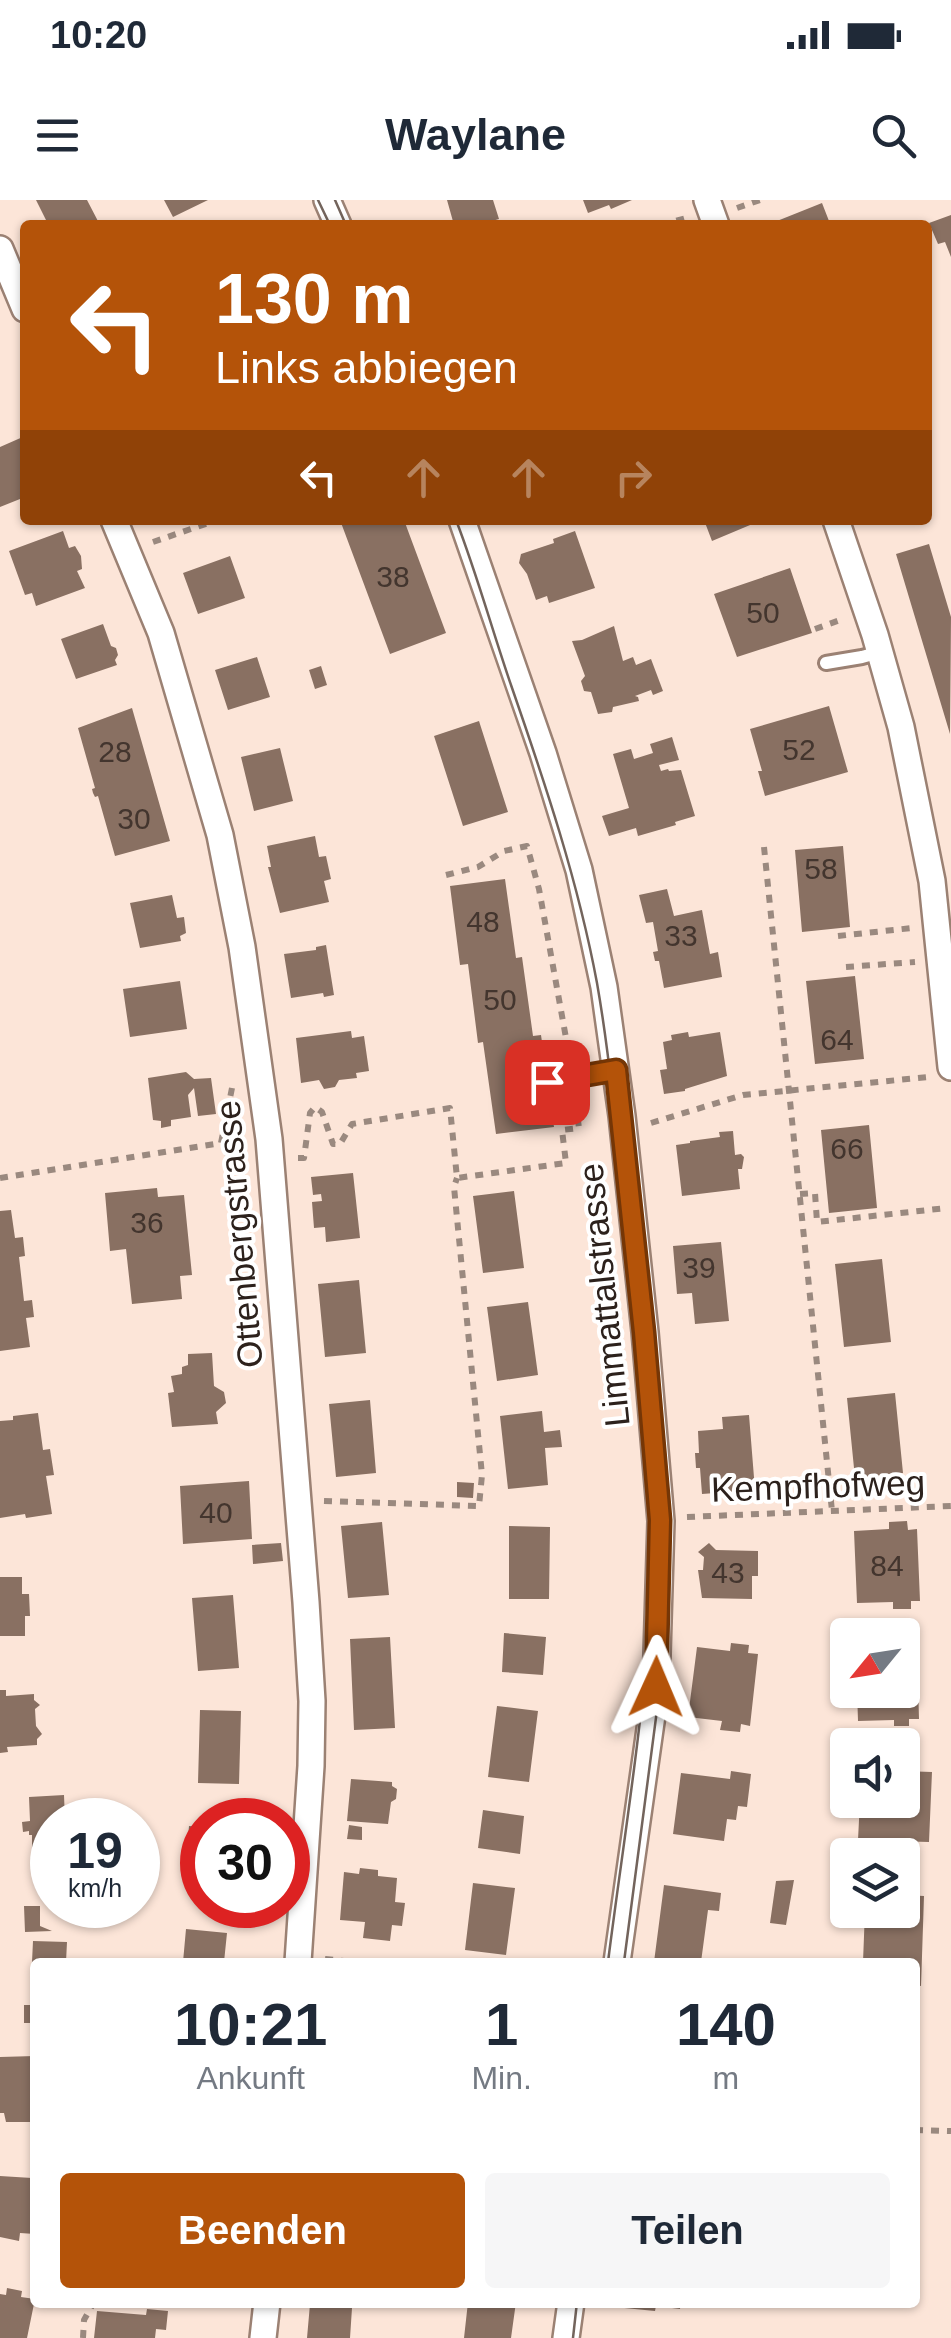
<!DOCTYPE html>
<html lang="de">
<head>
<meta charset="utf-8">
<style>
	body { margin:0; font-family:Helvetica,sans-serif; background:#f6f6f7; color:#1f2937; height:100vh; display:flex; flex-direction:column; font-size:38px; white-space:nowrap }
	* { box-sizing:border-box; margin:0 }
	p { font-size:32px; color:#747a83 }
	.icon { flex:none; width:55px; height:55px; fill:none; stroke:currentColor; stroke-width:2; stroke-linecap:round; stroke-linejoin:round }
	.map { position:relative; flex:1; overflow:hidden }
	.side { position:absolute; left:30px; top:1758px; width:890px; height:350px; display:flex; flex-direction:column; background:#fff; border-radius:10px; box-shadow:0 2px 8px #0004 }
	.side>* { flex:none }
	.banner { position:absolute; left:20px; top:20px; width:912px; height:305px; border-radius:10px; box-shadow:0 2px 8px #0004; background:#b45309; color:#fff; overflow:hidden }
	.needle { width:65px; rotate:240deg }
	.fabs { position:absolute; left:830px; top:1418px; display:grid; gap:20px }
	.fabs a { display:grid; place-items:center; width:90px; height:90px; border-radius:10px; background:#fff; box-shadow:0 2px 8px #0004; font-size:50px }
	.speed { position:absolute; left:30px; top:1598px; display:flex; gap:20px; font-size:50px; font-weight:700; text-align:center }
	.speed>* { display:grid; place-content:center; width:130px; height:130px; border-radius:50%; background:#fff; box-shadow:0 2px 8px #0004; line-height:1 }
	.speed small { font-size:25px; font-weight:400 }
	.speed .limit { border:15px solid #d22; background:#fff; color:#111 }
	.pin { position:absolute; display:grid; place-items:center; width:85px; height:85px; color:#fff; margin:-42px; border-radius:20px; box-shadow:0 5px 15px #0006 }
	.me { position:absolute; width:110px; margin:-55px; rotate:1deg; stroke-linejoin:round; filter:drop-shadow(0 0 8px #0008) }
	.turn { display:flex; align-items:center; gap:35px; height:210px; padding:0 30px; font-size:45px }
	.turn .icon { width:130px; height:130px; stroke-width:2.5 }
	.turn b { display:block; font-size:70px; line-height:85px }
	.lanes { display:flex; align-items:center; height:95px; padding:0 30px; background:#0003; justify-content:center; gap:50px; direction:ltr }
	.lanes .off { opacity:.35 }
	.eta { display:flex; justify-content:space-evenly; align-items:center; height:170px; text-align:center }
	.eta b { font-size:60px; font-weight:700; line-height:70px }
	.cta { display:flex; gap:20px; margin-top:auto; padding:20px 30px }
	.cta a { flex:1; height:115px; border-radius:10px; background:#b45309; color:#fff; font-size:40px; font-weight:700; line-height:115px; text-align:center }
	.cta a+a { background:#f6f6f7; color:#1f2937 }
	.status { display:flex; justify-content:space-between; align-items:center; height:70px; padding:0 50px; background:#fff; direction:ltr }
	.status svg { height:28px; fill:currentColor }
	header { display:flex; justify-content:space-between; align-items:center; height:130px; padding:0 30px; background:#fff; font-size:45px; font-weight:700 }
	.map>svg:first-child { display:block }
	.building { fill:#897062 }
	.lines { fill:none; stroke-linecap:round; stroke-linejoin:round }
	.service-casing { stroke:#9b8173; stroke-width:18 }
	.minor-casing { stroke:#9b8173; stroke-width:30 }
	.path { stroke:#9a897f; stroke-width:6; stroke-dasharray:8 8; stroke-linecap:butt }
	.service { stroke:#fff; stroke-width:12 }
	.minor { stroke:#fff; stroke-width:25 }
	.tram { stroke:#73645c; stroke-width:2.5 }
	.route-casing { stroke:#753606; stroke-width:25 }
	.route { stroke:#b45309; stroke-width:18 }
	.labels { text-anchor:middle; stroke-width:8; stroke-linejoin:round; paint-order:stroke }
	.number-label { font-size:30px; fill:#43352e }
	.street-label { font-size:35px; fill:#2c211c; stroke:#fff }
</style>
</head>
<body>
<div class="status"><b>10:20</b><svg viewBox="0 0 49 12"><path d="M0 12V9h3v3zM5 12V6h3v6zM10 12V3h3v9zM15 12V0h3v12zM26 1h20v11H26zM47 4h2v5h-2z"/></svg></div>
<header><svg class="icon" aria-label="menu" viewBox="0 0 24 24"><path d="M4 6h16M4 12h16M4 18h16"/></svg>Waylane<svg class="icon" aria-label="search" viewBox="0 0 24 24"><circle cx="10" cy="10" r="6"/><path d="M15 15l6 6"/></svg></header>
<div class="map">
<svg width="951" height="2138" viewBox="0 0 951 2138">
	<rect width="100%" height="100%" fill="#fce5d8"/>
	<!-- building -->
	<path class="building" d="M36 0H87L100 25H43L47 22Z
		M164 0H208L173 17Z
		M447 0H493L499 19 478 25H454Z
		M583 0H632L611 9 609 5 588 13Z
		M822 3 829 21 820 25H767Z
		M951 15V57L945 42 938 44 929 23Z
		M25 236V297L0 307V247Z
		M340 320H404L446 433 390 454Z
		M704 320H762L712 341Z
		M63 331 69 348 75 346 81 356 82 369 77 371 85 388 36 406 32 393 25 395 9 351Z
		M575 331 595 388 549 403 547 396 536 400 527 374 519 363 521 354 554 343 553 339Z
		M929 344 951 417 950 534 896 354Z
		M230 356 245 398 198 414 183 373Z
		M790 368 812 433 737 457 714 394Z
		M103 424 111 446 116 448 118 455 115 460 117 465 76 479 61 439Z
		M614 426 623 461 633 457 636 465 651 459 663 491 653 495 651 490 635 496 638 497 639 501 613 507 612 512 598 514 591 492 584 491 581 481 585 476 572 441 582 440Z
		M257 457 270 497 228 510 215 470Z
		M321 466 327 485 315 489 309 470Z
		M829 506 848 572 765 596 758 571H762L750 529Z
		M132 508 170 641 115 656 98 596 95 597 93 593 92 589 95 588 78 528Z
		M479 521 508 612 463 626 434 536Z
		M672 537 679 560 659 565 661 571 668 569 669 571 681 570 695 616 675 622 676 625 638 636 636 628 609 636 602 616 629 608 613 554 631 549 634 559 653 553 650 544Z
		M280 548 293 601 254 611 241 557Z
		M315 636 319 657 326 656 331 679 324 681 329 702 280 713 268 667H271L267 646Z
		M843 646 850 727 802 732 795 650Z
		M505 679 516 758 522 757 533 836 541 835 554 927 496 934 483 842 478 843 468 764 460 765 450 686Z
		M667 689 674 716 702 710 710 754 718 752 722 777 664 788 659 761H655L653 752 658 751 653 722 646 723 639 695Z
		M172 695 177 718 184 717 186 733 180 736 181 741 140 748 130 703Z
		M326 745 334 795 324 797 323 793 291 798 284 754 316 750V747Z
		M855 776 864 859 815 864 806 781Z
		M180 781 187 829 130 837 123 789Z
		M351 831 352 838 364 836 369 871 356 873 357 878 339 880 335 887 324 889 319 880 301 883 296 838Z
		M688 832 689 837 720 832 727 876 685 889V891L664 894 660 870 667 869 663 842 672 840 671 835Z
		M186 872 194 879 211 878 216 914 198 916 194 888 188 895 191 917 171 920V926L161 928V921L153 920 148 878Z
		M869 925 877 1008 829 1013 821 930Z
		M733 931 735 955 741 954 744 957 742 969H738L740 989 682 996 676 945 690 943V941L720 937 719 932Z
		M353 973 360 1038 326 1042 325 1027 314 1028 312 1002 322 1001 321 994 313 995 311 977Z
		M157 988 158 997 184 995 192 1075 180 1076 182 1099 132 1104 126 1049 110 1051 105 993Z
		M514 991 524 1068 483 1073 473 996Z
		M11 1010 15 1038 23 1037 25 1056 19 1057 24 1101 32 1100 34 1117 26 1118 30 1147 0 1151V1011Z
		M721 1042 729 1121 695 1124 692 1093 677 1094 673 1046Z
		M882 1059 891 1142 844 1147 835 1064Z
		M359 1080 366 1153 325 1157 318 1084Z
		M528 1102 538 1175 497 1181 487 1107Z
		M212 1153 214 1186 224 1192 226 1203 216 1212 218 1224 172 1227 168 1193 174 1192 171 1176 182 1174V1167L188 1165V1154Z
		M895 1193 903 1273 855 1278 847 1198Z
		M370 1200 376 1273 336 1277 329 1204Z
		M542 1211 544 1232 560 1230 562 1247 545 1248 548 1285 508 1289 500 1216Z
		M38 1213 43 1250 50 1249 54 1275 46 1276 52 1314 26 1318 25 1314 0 1318V1221L13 1220V1216Z
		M749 1215 755 1290 702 1294 700 1268H696L695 1253H699L698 1231 723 1229 722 1217Z
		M249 1281 252 1339 183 1344 180 1286Z
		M457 1282 474 1283 473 1298 457 1297Z
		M907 1321 908 1330 917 1329 920 1401H911V1409H893V1402L857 1403 854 1331 889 1329V1322Z
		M382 1322 389 1395 348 1398 341 1326Z
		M509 1326 550 1327 549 1399H509Z
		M281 1343 283 1361 253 1364 252 1345Z
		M709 1343 716 1350 758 1351V1376H752V1399L702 1398 698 1370H703L704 1357 698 1352Z
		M0 1377H22V1394H29L30 1416H25V1436H0Z
		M233 1395 239 1468 198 1471 192 1398Z
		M504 1433 546 1437 543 1475 502 1472Z
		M902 1435H906V1447H917L919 1519H909V1526H894V1520L858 1521 857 1490H902Z
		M390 1437 395 1528 354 1530 350 1439Z
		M731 1443 749 1445 748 1453 758 1454 750 1526 741 1524 740 1532 720 1530 722 1521 688 1517 697 1447 730 1451Z
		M0 1490H6V1496L34 1494V1500L40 1505 35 1509 36 1526 42 1534 37 1539V1545L7 1547 8 1552 0 1553Z
		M497 1506 538 1511 529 1582 488 1577Z
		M200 1510 241 1511 239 1584 198 1583Z
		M731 1571 751 1574 747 1607 738 1606 736 1620 727 1619 724 1641 673 1634 681 1573 730 1579Z
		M902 1571 932 1572 929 1642 858 1640 860 1600H902Z
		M351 1579 392 1582V1586L397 1589 396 1599 391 1602 388 1624 347 1621Z
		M64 1595 65 1620H52V1649H49L50 1654 40 1655V1649L32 1650V1635H29V1631L23 1632 22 1622 30 1621 29 1597Z
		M483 1610 524 1616 520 1654 478 1648Z
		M349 1625 362 1627V1640L347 1639Z
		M189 1626 202 1627V1686L184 1685Z
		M360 1668 378 1670V1676L397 1678 395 1702 405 1703 402 1726 392 1725 390 1741 363 1738 365 1722 340 1720 344 1672 359 1674Z
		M794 1680 786 1725 770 1723 776 1681Z
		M473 1683 515 1688 506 1755 465 1750Z
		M664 1685 721 1693 719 1711 708 1710 701 1762H654Z
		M902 1695 924 1696 921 1786 915 1785V1762H863L865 1710H902Z
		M24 1706H40V1726L52 1731 25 1732Z
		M186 1729 227 1733 224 1762H183Z
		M33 1741 67 1742 66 1762H32Z
		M24 1805H35V1823H24Z
		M35 1856V1922H6L4 1913H0V1857Z
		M0 1976 32 1978V1981H35V2034L20 2033 19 2041 0 2037Z
		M7 2088 22 2091 21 2097 35 2099 27 2138H0V2094L6 2095Z
		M468 2102H516L511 2138H464Z
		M605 2102H681L680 2109 656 2106 655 2111 604 2106Z
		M310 2104 352 2108 350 2138H307Z
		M147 2109 168 2111 166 2130 156 2129 155 2138H94L97 2111 146 2115Z"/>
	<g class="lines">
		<defs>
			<path id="service" d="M826 463 862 457 880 452
				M547 883 616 870"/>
			<path id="minor" d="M327 0 338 25
				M707 0 716 25
				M0 49 25 109
				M114 320 161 433 220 635 242 747 269 939 306 1402 312 1501 311 1566 298 1762
				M462 320 543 553 579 670 604 787 622 916 645 1132 661 1321 656 1487 617 1762
				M836 320 875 435 901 527 932 681 951 867
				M263 2138 267 2102
				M566 2138 571 2102"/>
		</defs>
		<!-- service casing -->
		<use href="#service" class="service-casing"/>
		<!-- minor casing -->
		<use href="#minor" class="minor-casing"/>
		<!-- path -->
		<path class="path" d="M737 8 760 0
			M661 25 686 18
			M153 342 217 320
			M815 429 843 419
			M764 647 832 1311
			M446 675 478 667 504 651 527 646 539 689 570 860
			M838 736 912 728
			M846 767 915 762
			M232 888 221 943 242 979
			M651 923 743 895 929 877
			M298 958H304L310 913 315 907 322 912 333 944H340L352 924 450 908 457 978 566 963 562 930 579 928 575 898
			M0 978 221 943
			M800 994 815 993 817 1022 947 1008
			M324 1301 479 1306 482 1275 454 987 457 978
			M687 1317 951 1306
			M325 1759 354 1762
			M915 1930 951 1931
			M83 2138 84 2120 94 2102"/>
		<!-- service -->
		<use href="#service" class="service"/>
		<!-- minor -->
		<use href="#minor" class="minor"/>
		<!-- tram -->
		<path class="tram" d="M318 0 330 25
			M335 0 346 25
			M456 320C477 374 492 430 511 485 545 583 578 681 597 783 614 880 620 979 630 1077 640 1170 655 1263 652 1356 649 1493 625 1627 608 1762
			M624 882 660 1215
			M624 1762 657 1510
			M573 2138 577 2102"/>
	</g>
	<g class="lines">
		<defs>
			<path id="route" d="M547 882 616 870 644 1132 660 1320 656 1487"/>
		</defs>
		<!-- route casing -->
		<use href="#route" class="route-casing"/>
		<!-- route -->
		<use href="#route" class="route"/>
	</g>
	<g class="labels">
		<!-- number labels -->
		<g class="number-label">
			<text x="393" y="387">38</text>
			<text x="763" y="423">50</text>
			<text x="799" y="560">52</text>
			<text x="115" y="562">28</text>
			<text x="134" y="629">30</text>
			<text x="821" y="679">58</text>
			<text x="483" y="732">48</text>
			<text x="681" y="746">33</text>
			<text x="500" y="810">50</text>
			<text x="837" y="850">64</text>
			<text x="847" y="959">66</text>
			<text x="147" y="1033">36</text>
			<text x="699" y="1078">39</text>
			<text x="216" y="1323">40</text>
			<text x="887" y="1376">84</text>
			<text x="728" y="1383">43</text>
		</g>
		<!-- street labels -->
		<g class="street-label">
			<text transform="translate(239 1034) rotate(-95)" y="12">Ottenbergstrasse</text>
			<text transform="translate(604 1095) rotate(-96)" y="12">Limmattalstrasse</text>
			<text transform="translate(818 1286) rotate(-2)" y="12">Kempfhofweg</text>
		</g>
	</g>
</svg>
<div class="fabs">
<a><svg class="needle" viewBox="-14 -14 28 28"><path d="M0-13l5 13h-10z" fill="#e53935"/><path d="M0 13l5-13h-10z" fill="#747a83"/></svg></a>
<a><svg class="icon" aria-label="sound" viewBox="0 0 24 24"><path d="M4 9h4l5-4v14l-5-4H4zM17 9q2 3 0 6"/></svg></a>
<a><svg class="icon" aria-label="layers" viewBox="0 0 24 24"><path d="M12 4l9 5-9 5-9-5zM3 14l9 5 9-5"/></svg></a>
</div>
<div class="speed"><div>19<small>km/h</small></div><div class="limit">30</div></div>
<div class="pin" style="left:547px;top:882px;background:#d93025"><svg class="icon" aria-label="arrive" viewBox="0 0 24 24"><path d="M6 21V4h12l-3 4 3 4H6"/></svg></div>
<svg class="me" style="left:656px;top:1487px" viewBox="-20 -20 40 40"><path d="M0-17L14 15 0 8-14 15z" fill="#b45309" stroke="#fff" stroke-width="4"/></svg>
<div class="banner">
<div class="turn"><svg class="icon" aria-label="left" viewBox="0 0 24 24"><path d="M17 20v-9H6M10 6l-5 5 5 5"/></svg><div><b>130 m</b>Links abbiegen</div></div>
<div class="lanes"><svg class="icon" aria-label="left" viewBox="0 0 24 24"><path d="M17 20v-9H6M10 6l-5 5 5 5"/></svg><svg class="icon off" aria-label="ahead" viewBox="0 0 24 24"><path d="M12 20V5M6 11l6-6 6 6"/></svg><svg class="icon off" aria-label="ahead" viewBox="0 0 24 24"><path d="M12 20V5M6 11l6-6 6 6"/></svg><svg class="icon off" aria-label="right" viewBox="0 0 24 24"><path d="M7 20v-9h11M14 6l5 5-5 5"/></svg></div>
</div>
<section class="side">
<div class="eta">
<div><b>10:21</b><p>Ankunft</p></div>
<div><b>1</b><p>Min.</p></div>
<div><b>140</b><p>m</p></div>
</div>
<div class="cta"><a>Beenden</a><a>Teilen</a></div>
</section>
</div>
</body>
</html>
